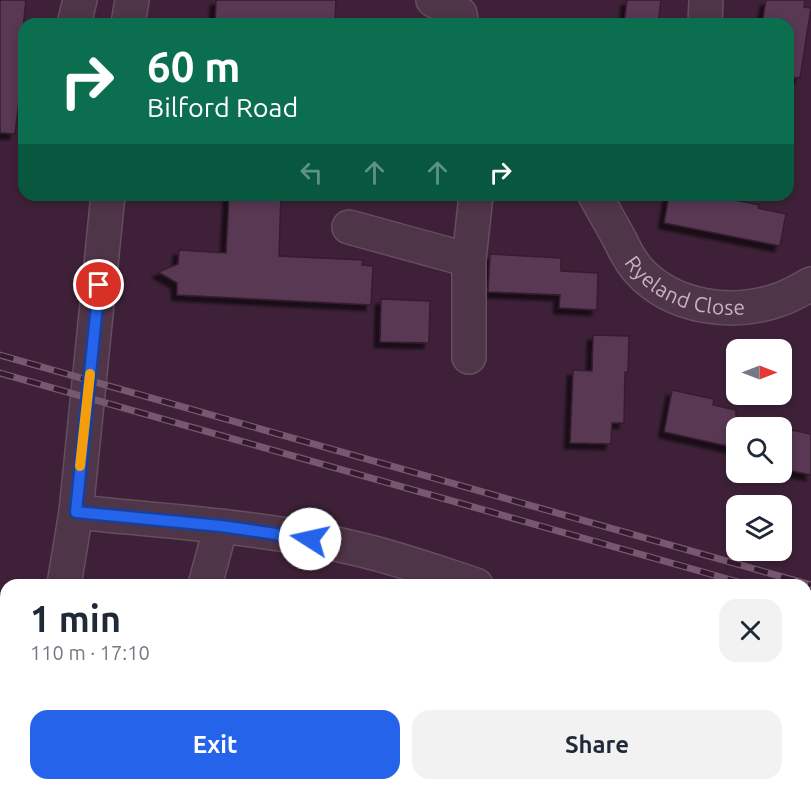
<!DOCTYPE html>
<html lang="en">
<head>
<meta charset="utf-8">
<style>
	body { margin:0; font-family:Ubuntu,sans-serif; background:#f2f2f3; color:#1f2937; height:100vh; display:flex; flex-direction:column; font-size:22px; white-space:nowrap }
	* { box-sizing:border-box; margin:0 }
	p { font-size:20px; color:#747a83 }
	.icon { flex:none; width:33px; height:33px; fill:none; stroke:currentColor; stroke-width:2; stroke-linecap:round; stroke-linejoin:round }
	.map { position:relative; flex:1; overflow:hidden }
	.sheet { position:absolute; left:0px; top:579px; width:812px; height:212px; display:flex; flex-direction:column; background:#fff; border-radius:18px 18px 0 0; box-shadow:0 3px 9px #0003 }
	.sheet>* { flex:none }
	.banner { position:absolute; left:18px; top:18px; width:776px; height:183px; border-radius:18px; box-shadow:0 3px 9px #0003; background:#0b6e4f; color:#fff; overflow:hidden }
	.needle { width:39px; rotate:90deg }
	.buttons { position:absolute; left:726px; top:339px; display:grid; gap:12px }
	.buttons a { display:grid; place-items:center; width:66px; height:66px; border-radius:12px; background:#fff; box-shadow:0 3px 9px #0003; font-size:30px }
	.pin { position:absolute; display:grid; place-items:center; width:51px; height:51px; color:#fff; margin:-26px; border:3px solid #fff; border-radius:50%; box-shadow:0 2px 6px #0007 }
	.me { position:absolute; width:66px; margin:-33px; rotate:280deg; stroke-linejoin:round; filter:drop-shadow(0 0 4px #0008) }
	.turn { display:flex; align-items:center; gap:21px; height:126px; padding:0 30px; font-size:27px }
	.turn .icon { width:78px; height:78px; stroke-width:2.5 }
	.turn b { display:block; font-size:42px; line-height:51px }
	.lanes { display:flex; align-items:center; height:57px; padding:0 30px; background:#0003; justify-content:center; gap:30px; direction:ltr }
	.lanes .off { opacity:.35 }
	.round { display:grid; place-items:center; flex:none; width:63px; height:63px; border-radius:18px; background:#f2f2f3 }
	.overview { display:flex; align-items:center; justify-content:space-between; height:102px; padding:0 30px }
	h1 { font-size:36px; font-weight:700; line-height:45px }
	.cta { display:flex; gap:12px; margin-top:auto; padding:12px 30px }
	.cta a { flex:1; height:69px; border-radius:18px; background:#2563eb; color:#fff; font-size:24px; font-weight:700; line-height:69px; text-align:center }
	.cta a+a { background:#f2f2f3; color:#1f2937 }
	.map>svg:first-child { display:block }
	.building { fill:#593752; stroke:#351c2f; stroke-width:1.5; filter:url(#shadow) }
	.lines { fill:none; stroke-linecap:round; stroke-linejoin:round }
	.minor-casing { stroke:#664d60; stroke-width:36 }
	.minor { stroke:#4e3548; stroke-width:33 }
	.rail-casing { stroke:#775870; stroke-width:7 }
	.rail { stroke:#331a2d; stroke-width:4.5; stroke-dasharray:14; stroke-linecap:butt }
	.route-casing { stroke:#184099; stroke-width:15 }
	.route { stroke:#2563eb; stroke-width:10 }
	.slow { stroke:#f59e0b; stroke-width:10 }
	.labels { text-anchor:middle; stroke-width:4.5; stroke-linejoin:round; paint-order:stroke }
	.street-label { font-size:21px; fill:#c9b0c3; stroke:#331a2d }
</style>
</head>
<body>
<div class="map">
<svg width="811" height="790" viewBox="0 0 811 790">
	<defs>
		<filter id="shadow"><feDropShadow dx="-5.5" dy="5.5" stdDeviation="1.5" flood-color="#0009"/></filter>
	</defs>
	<rect width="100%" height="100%" fill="#3e2138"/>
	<!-- building -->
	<path class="building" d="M0 0H26L20 58H24L15 134 0 133Z
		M216 0H336L335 24H215Z
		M627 0H661L658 24H624Z
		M766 0H805L804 7 811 8 800 78 788 77V24H762Z
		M229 195H281L279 256 363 260 362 265 373 266 371 305 177 295V283L158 272 178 264 179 250 226 253Z
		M669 195H711L759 205 758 208 786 214 780 246 664 223Z
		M490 254 561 258V271L598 273 597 310 559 308 560 295 488 292Z
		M381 299 430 301 429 343 380 342Z
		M593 335 629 336 628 372H625L624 423H612L611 444 570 443 573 370 592 371Z
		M672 390 714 399 713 405 736 410V448L664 432Z
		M782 428 811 434V475L782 469Z"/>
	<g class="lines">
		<defs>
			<g id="minor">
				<path d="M433 0 460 14 462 24"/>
				<path d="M74 24 80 0"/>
				<path d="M128 24 132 0"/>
				<path d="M705 24 706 0"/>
				<path id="s1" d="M595 195C603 210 612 225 620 240 625 251 631 262 639 271 673 308 732 316 778 300 789 297 800 290 811 284"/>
				<path d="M349 227 469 260"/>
				<path d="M469 357V260L476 195"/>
				<path d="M76 512C172 522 269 527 362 550 400 559 439 573 476 585"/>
				<path d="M64 585 76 512 108 195"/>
				<path d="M205 585 221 526"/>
				<path d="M806 688 811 690"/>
				<path d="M29 790 30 784"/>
			</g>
		</defs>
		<!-- minor casing -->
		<use href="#minor" class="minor-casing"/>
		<!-- minor -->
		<use href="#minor" class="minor"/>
		<defs>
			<path id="rail" d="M0 355 811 585
				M0 373 749 585
				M806 601 811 603"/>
		</defs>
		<!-- rail casing -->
		<use href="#rail" class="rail-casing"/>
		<!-- rail -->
		<use href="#rail" class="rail"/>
	</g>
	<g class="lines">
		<defs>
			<path id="route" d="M99 285 76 512 221 526 310 539"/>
		</defs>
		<!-- route casing -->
		<use href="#route" class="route-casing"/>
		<!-- route -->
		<use href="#route" class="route"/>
		<!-- slow -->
		<path class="slow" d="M80 466 90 374"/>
	</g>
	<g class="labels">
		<!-- street labels -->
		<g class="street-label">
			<text dy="7" stroke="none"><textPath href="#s1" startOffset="138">Ryeland Close</textPath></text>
		</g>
	</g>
</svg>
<div class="buttons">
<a><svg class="needle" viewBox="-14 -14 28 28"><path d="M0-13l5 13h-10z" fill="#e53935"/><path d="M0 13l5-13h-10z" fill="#747a83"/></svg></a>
<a><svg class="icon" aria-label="search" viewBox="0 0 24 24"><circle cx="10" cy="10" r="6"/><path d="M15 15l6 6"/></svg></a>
<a><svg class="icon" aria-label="layers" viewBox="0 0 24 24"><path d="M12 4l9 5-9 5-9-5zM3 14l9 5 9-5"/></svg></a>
</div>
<div class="pin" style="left:99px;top:285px;background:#d93025"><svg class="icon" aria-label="arrive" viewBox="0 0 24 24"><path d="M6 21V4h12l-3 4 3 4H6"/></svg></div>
<svg class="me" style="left:310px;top:539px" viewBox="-20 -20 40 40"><circle r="19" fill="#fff"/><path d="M0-13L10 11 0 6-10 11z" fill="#2563eb"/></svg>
<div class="banner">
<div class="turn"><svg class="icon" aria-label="right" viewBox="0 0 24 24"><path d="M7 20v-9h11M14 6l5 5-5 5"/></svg><div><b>60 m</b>Bilford Road</div></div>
<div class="lanes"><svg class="icon off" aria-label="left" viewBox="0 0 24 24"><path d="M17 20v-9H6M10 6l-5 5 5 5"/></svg><svg class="icon off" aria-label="ahead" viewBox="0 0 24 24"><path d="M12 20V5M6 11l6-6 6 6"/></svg><svg class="icon off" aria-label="ahead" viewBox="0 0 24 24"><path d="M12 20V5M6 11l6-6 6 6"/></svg><svg class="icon" aria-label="right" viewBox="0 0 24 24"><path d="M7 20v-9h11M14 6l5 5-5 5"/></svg></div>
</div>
<section class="sheet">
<div class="overview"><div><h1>1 min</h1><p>110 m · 17:10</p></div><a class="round"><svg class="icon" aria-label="close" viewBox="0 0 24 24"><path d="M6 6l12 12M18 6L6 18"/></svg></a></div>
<div class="cta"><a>Exit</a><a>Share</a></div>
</section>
</div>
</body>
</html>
